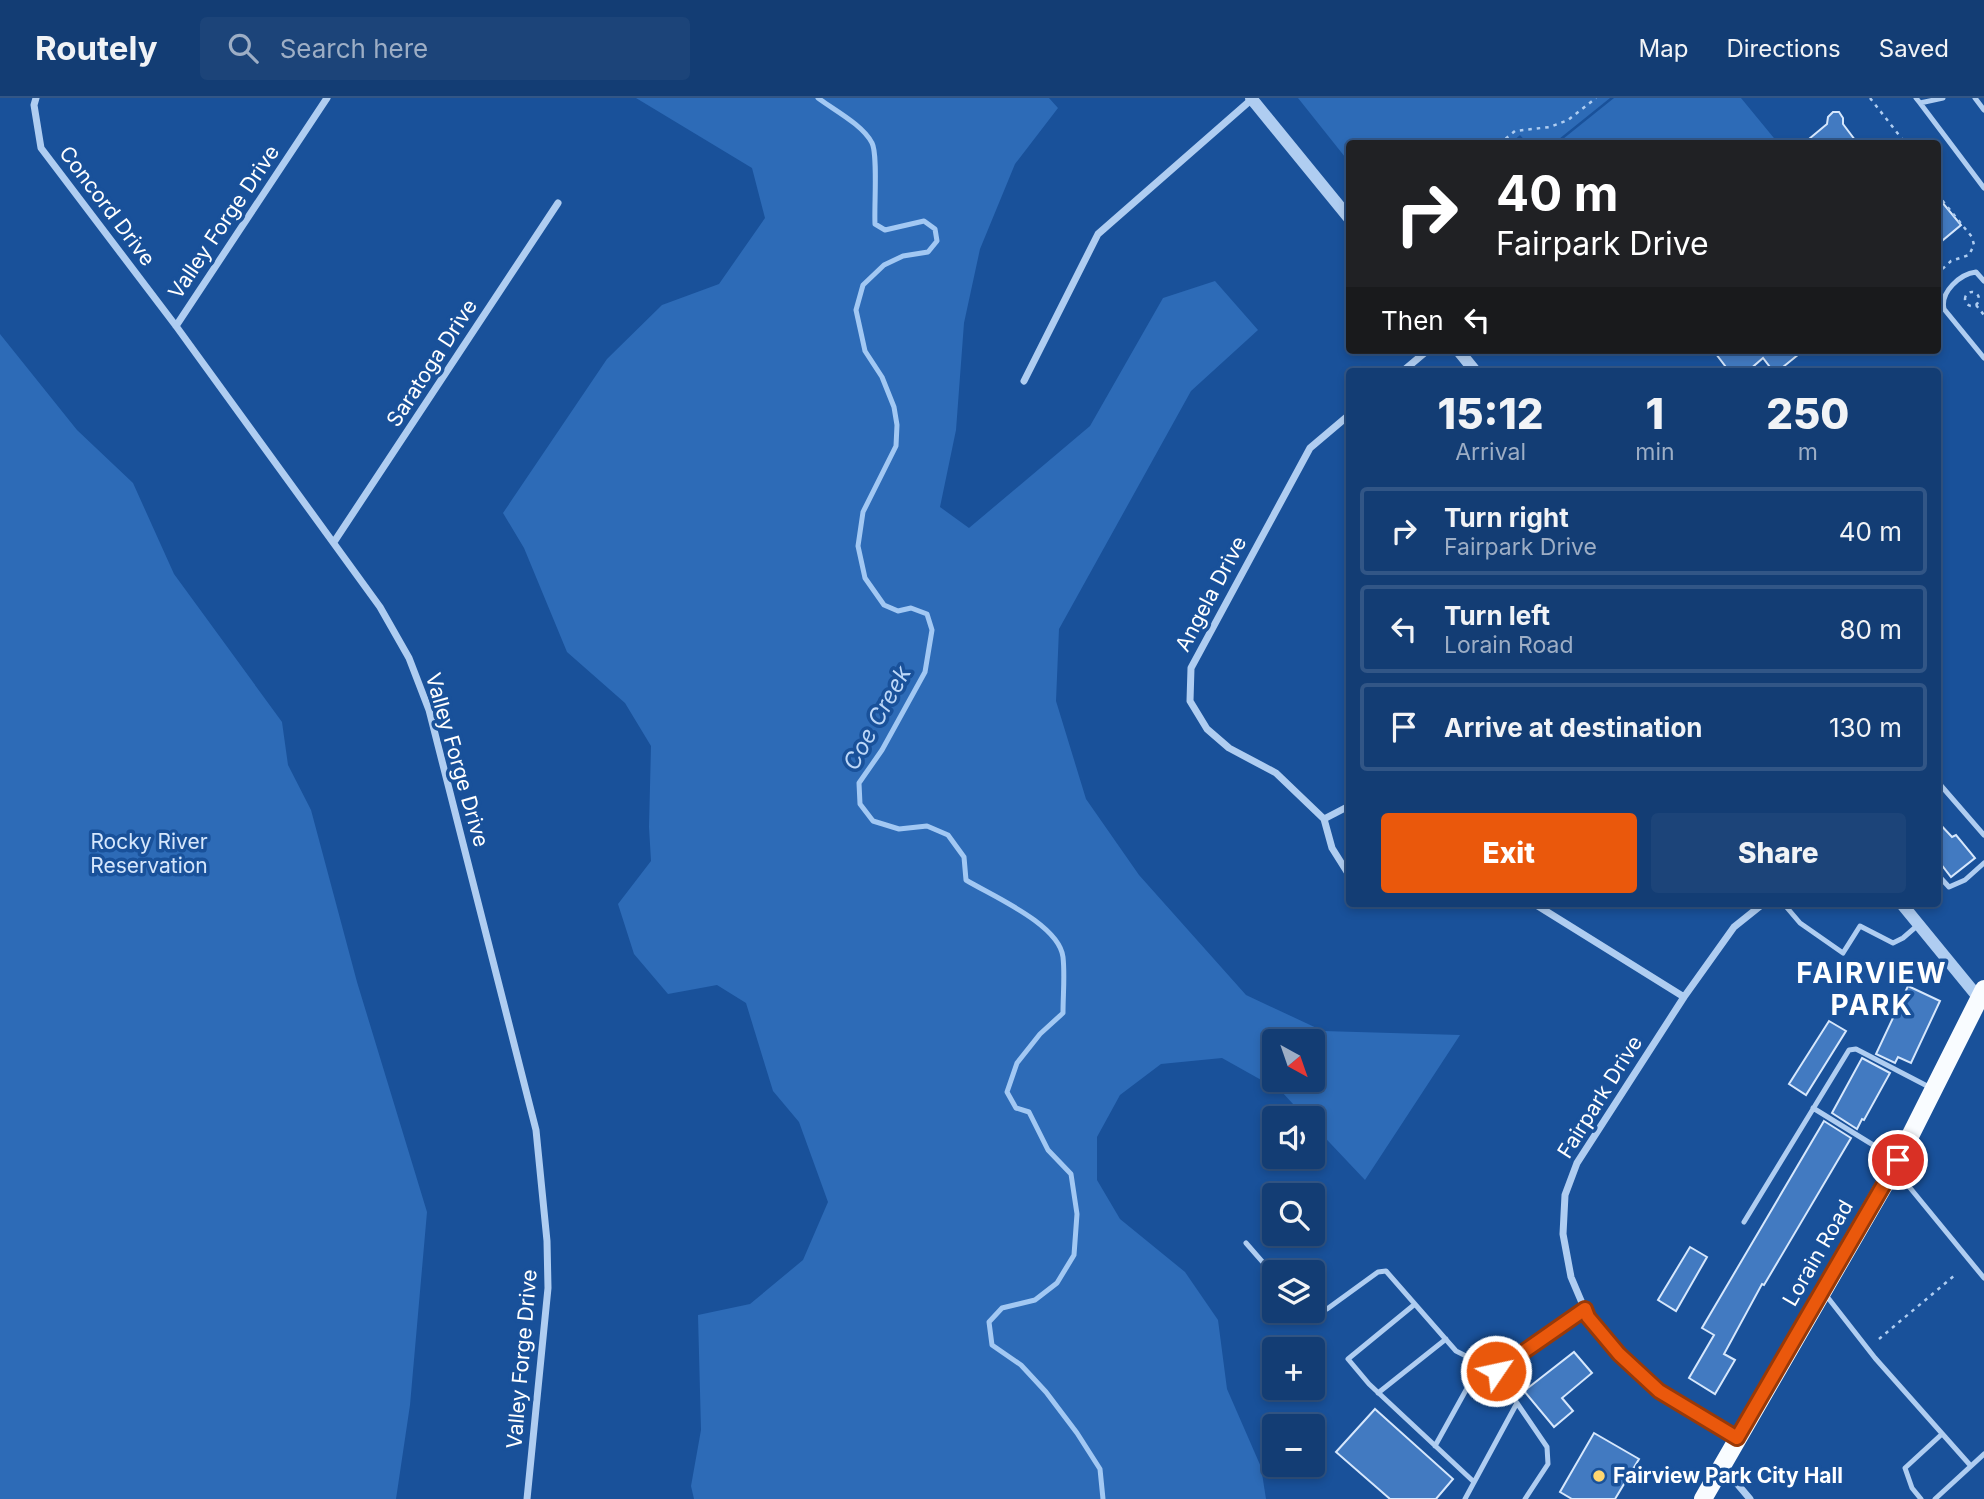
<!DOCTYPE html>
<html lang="en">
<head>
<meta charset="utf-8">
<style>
	body { margin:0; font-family:Inter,sans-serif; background:#1c4479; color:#f1f3f6; height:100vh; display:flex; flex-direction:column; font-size:26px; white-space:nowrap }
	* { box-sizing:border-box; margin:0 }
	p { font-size:23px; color:#9daec5 }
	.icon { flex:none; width:38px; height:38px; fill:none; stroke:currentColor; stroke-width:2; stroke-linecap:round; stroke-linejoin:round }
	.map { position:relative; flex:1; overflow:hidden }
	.details { position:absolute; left:1346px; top:270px; width:595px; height:539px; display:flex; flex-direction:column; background:#133d74; border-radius:7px; box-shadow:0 4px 10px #0003,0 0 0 2px #325686 }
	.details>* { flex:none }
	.banner { position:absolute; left:1346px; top:42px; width:595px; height:214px; border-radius:7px; box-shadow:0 4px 10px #0003,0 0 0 2px #325686; background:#202124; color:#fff; overflow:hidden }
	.needle { width:46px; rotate:140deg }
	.controls { position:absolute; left:1262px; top:931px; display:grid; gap:14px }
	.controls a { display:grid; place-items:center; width:63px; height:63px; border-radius:7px; background:#133d74; box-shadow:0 4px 10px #0003,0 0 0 2px #325686; font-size:35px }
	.pin { position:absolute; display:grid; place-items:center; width:60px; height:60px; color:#fff; margin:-30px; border:4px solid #fff; border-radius:50%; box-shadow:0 2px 7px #0007 }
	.me { position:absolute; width:77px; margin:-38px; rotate:56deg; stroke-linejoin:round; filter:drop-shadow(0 0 5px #0008) }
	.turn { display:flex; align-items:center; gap:24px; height:147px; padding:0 35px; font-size:32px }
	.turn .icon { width:91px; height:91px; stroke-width:2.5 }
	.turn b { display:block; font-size:49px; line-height:60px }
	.then { display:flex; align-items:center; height:66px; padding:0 35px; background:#0003; gap:14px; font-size:26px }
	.eta { display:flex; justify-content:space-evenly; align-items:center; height:119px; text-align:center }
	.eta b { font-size:42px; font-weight:800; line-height:49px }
	.cta { display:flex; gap:14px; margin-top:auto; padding:14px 35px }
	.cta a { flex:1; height:80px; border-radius:7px; background:#ea580c; color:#fff; font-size:28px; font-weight:800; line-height:80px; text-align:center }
	.cta a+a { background:#1c4479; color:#f1f3f6 }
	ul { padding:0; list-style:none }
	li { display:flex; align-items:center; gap:21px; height:88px; margin:0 14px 10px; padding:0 21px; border:4px solid #325686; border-radius:7px }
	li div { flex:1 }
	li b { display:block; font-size:26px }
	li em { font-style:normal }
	header { display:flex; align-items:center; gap:42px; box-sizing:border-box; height:98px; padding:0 35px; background:#133d74; border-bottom:2px solid #325686 }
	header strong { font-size:33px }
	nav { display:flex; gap:38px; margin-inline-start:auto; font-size:24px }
	.search { width:490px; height:63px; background:#1c4479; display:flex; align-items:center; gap:18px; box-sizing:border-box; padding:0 24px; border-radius:7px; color:#9daec5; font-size:26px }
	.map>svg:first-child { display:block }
	.green { fill:#2d6bb7; fill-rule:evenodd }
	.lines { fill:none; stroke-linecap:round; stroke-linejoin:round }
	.stream { stroke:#a2c8f3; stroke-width:5 }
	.building { fill:#427ac1; stroke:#d6e7fc; stroke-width:2 }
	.path { stroke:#afcdf1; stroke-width:2.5; stroke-dasharray:3.5 5; stroke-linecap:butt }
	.service { stroke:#afcdf1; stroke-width:5 }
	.minor { stroke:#afcdf1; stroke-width:7 }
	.tertiary { stroke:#afcdf1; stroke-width:12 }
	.primary { stroke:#f9fcff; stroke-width:18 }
	.route-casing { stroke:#983908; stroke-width:18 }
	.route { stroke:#ea580c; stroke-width:12 }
	.poi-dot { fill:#ffd66f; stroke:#19519a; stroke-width:2.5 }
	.labels { text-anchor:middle; stroke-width:7; stroke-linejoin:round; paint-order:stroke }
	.street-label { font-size:21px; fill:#fff; stroke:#19519a }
	.park-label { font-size:21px; fill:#d6e7fc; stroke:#19519a }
	.poi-label { font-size:21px; font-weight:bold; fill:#fff; stroke:#19519a; text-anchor:start }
	.water-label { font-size:23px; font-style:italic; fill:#bcd7f8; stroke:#19519a }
	.district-label { font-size:28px; font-weight:bold; letter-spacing:2px; fill:#fff; stroke:#19519a }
</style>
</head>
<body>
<header>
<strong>Routely</strong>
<div class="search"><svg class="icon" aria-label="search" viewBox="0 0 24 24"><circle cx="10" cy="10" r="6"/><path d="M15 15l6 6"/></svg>Search here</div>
<nav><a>Map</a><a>Directions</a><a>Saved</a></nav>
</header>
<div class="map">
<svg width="1984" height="1401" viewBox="0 0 1984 1401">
	<rect width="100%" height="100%" fill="#19519a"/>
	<!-- green -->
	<path class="green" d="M636 0H1049L1058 10 1015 66 980 151 964 225 956 332 940 409 969 430 1090 328 1163 200 1215 183 1258 232 1191 293 1059 531 1056 603 1086 701 1139 777 1246 897 1323 933 1460 937 1365 1082 1313 1027 1312 1020H1306L1281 993 1222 960 1161 966 1120 997 1097 1039V1082L1120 1121 1185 1174 1218 1222 1227 1291 1261 1369 1266 1401H694L691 1388 701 1332 698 1217 750 1206 803 1162 828 1104 799 1024 773 993 746 905 717 887 668 896 634 856 618 806 651 763 649 729 651 648 625 605 567 554 524 450 503 415 607 261 662 207 719 186 765 120 752 70ZM1274 943H1312V982H1274Z
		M1298 0H1610L1554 45H1527L1520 37 1510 46H1349V64Z
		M1614 0H1741L1778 45H1558Z
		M0 236 77 332 133 385 174 476 282 624 288 667 311 712 357 884 427 1114 410 1307 396 1401H0Z"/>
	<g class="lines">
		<!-- stream -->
		<path class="stream" d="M818 0C834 12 863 27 872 45 878 56 874 109 875 126L885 132 924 123 935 131 937 143 928 154 903 158 884 167 863 187 856 212 865 253 882 279 894 309 897 327 896 348 863 414 858 448 865 480 884 507 898 513 911 510 927 516 932 532 925 574 882 652 859 685 860 706 873 723 899 731 927 728 948 737 964 759 966 782C992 798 1059 826 1063 859 1065 877 1063 897 1063 915L1040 936 1017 965 1007 994 1016 1010 1029 1014 1048 1052 1071 1076 1077 1116 1074 1157 1057 1185 1035 1202 1002 1210 989 1224 992 1247 1021 1267 1046 1294 1077 1335 1100 1371 1103 1401"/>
	</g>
	<!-- building -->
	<path class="building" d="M1833 14H1839L1843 20V26L1858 46H1803L1827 26 1828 19Z
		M1937 98 1961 127 1937 147Z
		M1713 252H1804L1778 273H1773L1763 260 1748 273H1729Z
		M1937 723 1952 739 1956 737 1975 760 1951 779 1937 761Z
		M1908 888 1940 903 1911 965 1898 959 1895 965 1876 956Z
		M1829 923 1846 933 1806 997 1789 986Z
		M1862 960 1890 975 1864 1022 1862 1021 1857 1031 1832 1015Z
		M1824 1023 1851 1040 1764 1187 1762 1186 1724 1256 1735 1262 1715 1296 1689 1280 1714 1237 1702 1230Z
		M1690 1149 1707 1159 1676 1213 1658 1202Z
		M1574 1254 1592 1275 1562 1300 1573 1313 1554 1329 1524 1293Z
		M1375 1311 1453 1381 1436 1401H1390L1336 1354Z
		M1594 1335 1639 1361 1615 1401H1572L1560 1394Z"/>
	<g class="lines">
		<!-- path -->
		<path class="path" d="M1870 0 1906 46
			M1499 46 1515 33 1550 29 1568 22 1596 0
			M1937 96 1972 139 1974 147 1969 157 1951 163 1937 176
			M1965 201a7 7 0 1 1 14 0a7 7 0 1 1-14 0Z
			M1976 207 1984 217
			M1879 1241 1955 1177"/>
		<!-- service -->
		<path class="service" d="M1916 0 1920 5 1943 0
			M1975 0 1984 12
			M1920 5 1984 90
			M1984 183 1976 174C1960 176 1940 194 1944 211L1984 260
			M1937 683 1984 737
			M1937 776 1949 789 1965 782 1984 765
			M1783 805 1800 825 1843 855 1860 828 1893 845 1903 840 1918 827
			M1813 1010 1896 1061
			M1897 1074 1984 1180
			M1744 1124 1849 952 1856 951 1931 990
			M1246 1145 1274 1177
			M1825 1196 1875 1260 1970 1367
			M1415 1206 1348 1261 1369 1286 1474 1384
			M1311 1213 1327 1211 1378 1174 1386 1173 1456 1253 1496 1273 1517 1305 1465 1401
			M1496 1273 1585 1211
			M1378 1295 1446 1241
			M1517 1305 1547 1349 1548 1366 1525 1401
			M1435 1348 1481 1265
			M1921 1401 1912 1390 1905 1370 1942 1336
			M1935 1401 1984 1356"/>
		<!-- minor -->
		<path class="minor" d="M36 0 34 7 41 50 176 228 380 509 409 560 429 612 536 1032 547 1143 548 1190 527 1401
			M176 228 327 0
			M1403 273 1428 252
			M1024 283 1098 136 1252 1
			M1349 317 1310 350 1191 570 1190 603 1207 631 1229 650 1276 675 1324 721 1332 750 1349 777
			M334 444 558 105
			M1324 721 1349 708
			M1397 805H1408
			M1533 805 1684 899
			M1736 1339 1659 1293 1619 1256 1588 1219 1571 1179 1563 1136 1565 1097 1577 1065 1684 899 1734 829 1764 805
			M1723 1369 1750 1401"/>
		<!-- tertiary -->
		<path class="tertiary" d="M1251 0 1349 120
			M1458 252 1475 273
			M1901 805 1982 904"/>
		<!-- primary -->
		<path class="primary" d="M1703 1401 1894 1070 1984 891"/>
	</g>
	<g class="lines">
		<defs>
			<path id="route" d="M1496 1273 1585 1211 1588 1219 1619 1256 1659 1293 1737 1340 1898 1062"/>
		</defs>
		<!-- route casing -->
		<use href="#route" class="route-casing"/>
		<!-- route -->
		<use href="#route" class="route"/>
	</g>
	<!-- markers -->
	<circle class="poi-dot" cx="1599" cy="1378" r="7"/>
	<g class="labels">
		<!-- street labels -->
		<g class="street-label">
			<text transform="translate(107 108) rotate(53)" y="7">Concord Drive</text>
			<text transform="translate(224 124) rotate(-56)" y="7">Valley Forge Drive</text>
			<text transform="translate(432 265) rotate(-57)" y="7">Saratoga Drive</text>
			<text transform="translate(1211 496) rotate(-62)" y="7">Angela Drive</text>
			<text transform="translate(457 662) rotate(74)" y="7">Valley Forge Drive</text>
			<text transform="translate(1600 999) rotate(-58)" y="7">Fairpark Drive</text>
			<text transform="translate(1818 1155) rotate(-60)" y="7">Lorain Road</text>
			<text transform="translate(522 1261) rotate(-85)" y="7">Valley Forge Drive</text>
		</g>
		<!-- park labels -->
		<g class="park-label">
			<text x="149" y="751">Rocky River<tspan x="149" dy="24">Reservation</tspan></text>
		</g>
		<!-- poi labels -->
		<g class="poi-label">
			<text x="1613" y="1385">Fairview Park City Hall</text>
		</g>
		<!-- water labels -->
		<g class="water-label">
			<text transform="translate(877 620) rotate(-61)" y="8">Coe Creek</text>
		</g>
		<!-- district labels -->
		<g class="district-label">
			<text x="1872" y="885">FAIRVIEW<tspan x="1872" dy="32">PARK</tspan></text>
		</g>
	</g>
</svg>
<div class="controls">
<a><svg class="needle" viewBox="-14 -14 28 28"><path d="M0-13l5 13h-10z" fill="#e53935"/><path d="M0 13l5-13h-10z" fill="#9daec5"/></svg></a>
<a><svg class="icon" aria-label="sound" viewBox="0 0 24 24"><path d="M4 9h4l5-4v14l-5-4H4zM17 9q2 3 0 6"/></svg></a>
<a><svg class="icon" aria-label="search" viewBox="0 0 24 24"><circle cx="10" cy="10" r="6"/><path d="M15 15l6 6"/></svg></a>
<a><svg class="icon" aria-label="layers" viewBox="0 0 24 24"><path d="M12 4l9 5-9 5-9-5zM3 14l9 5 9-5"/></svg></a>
<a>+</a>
<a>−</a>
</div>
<div class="pin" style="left:1898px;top:1062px;background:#d93025"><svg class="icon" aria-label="arrive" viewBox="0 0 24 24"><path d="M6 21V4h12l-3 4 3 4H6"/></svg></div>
<svg class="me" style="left:1496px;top:1273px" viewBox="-20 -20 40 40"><circle r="17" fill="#ea580c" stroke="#fff" stroke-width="3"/><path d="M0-11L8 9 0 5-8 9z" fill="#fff"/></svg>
<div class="banner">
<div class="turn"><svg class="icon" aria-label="right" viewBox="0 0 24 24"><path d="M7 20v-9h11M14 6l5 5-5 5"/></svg><div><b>40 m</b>Fairpark Drive</div></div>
<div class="then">Then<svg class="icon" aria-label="left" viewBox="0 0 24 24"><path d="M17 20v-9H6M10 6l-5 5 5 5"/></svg></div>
</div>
<section class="details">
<div class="eta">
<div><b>15:12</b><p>Arrival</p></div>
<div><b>1</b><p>min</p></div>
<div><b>250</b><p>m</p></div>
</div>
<ul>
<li><svg class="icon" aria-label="right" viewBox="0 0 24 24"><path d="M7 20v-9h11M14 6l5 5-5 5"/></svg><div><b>Turn right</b><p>Fairpark Drive</p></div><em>40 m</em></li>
<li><svg class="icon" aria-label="left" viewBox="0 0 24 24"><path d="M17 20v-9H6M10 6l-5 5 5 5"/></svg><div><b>Turn left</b><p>Lorain Road</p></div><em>80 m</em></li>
<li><svg class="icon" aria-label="arrive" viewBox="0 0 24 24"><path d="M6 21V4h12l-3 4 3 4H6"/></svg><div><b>Arrive at destination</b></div><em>130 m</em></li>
</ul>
<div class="cta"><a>Exit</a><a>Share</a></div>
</section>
</div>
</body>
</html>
